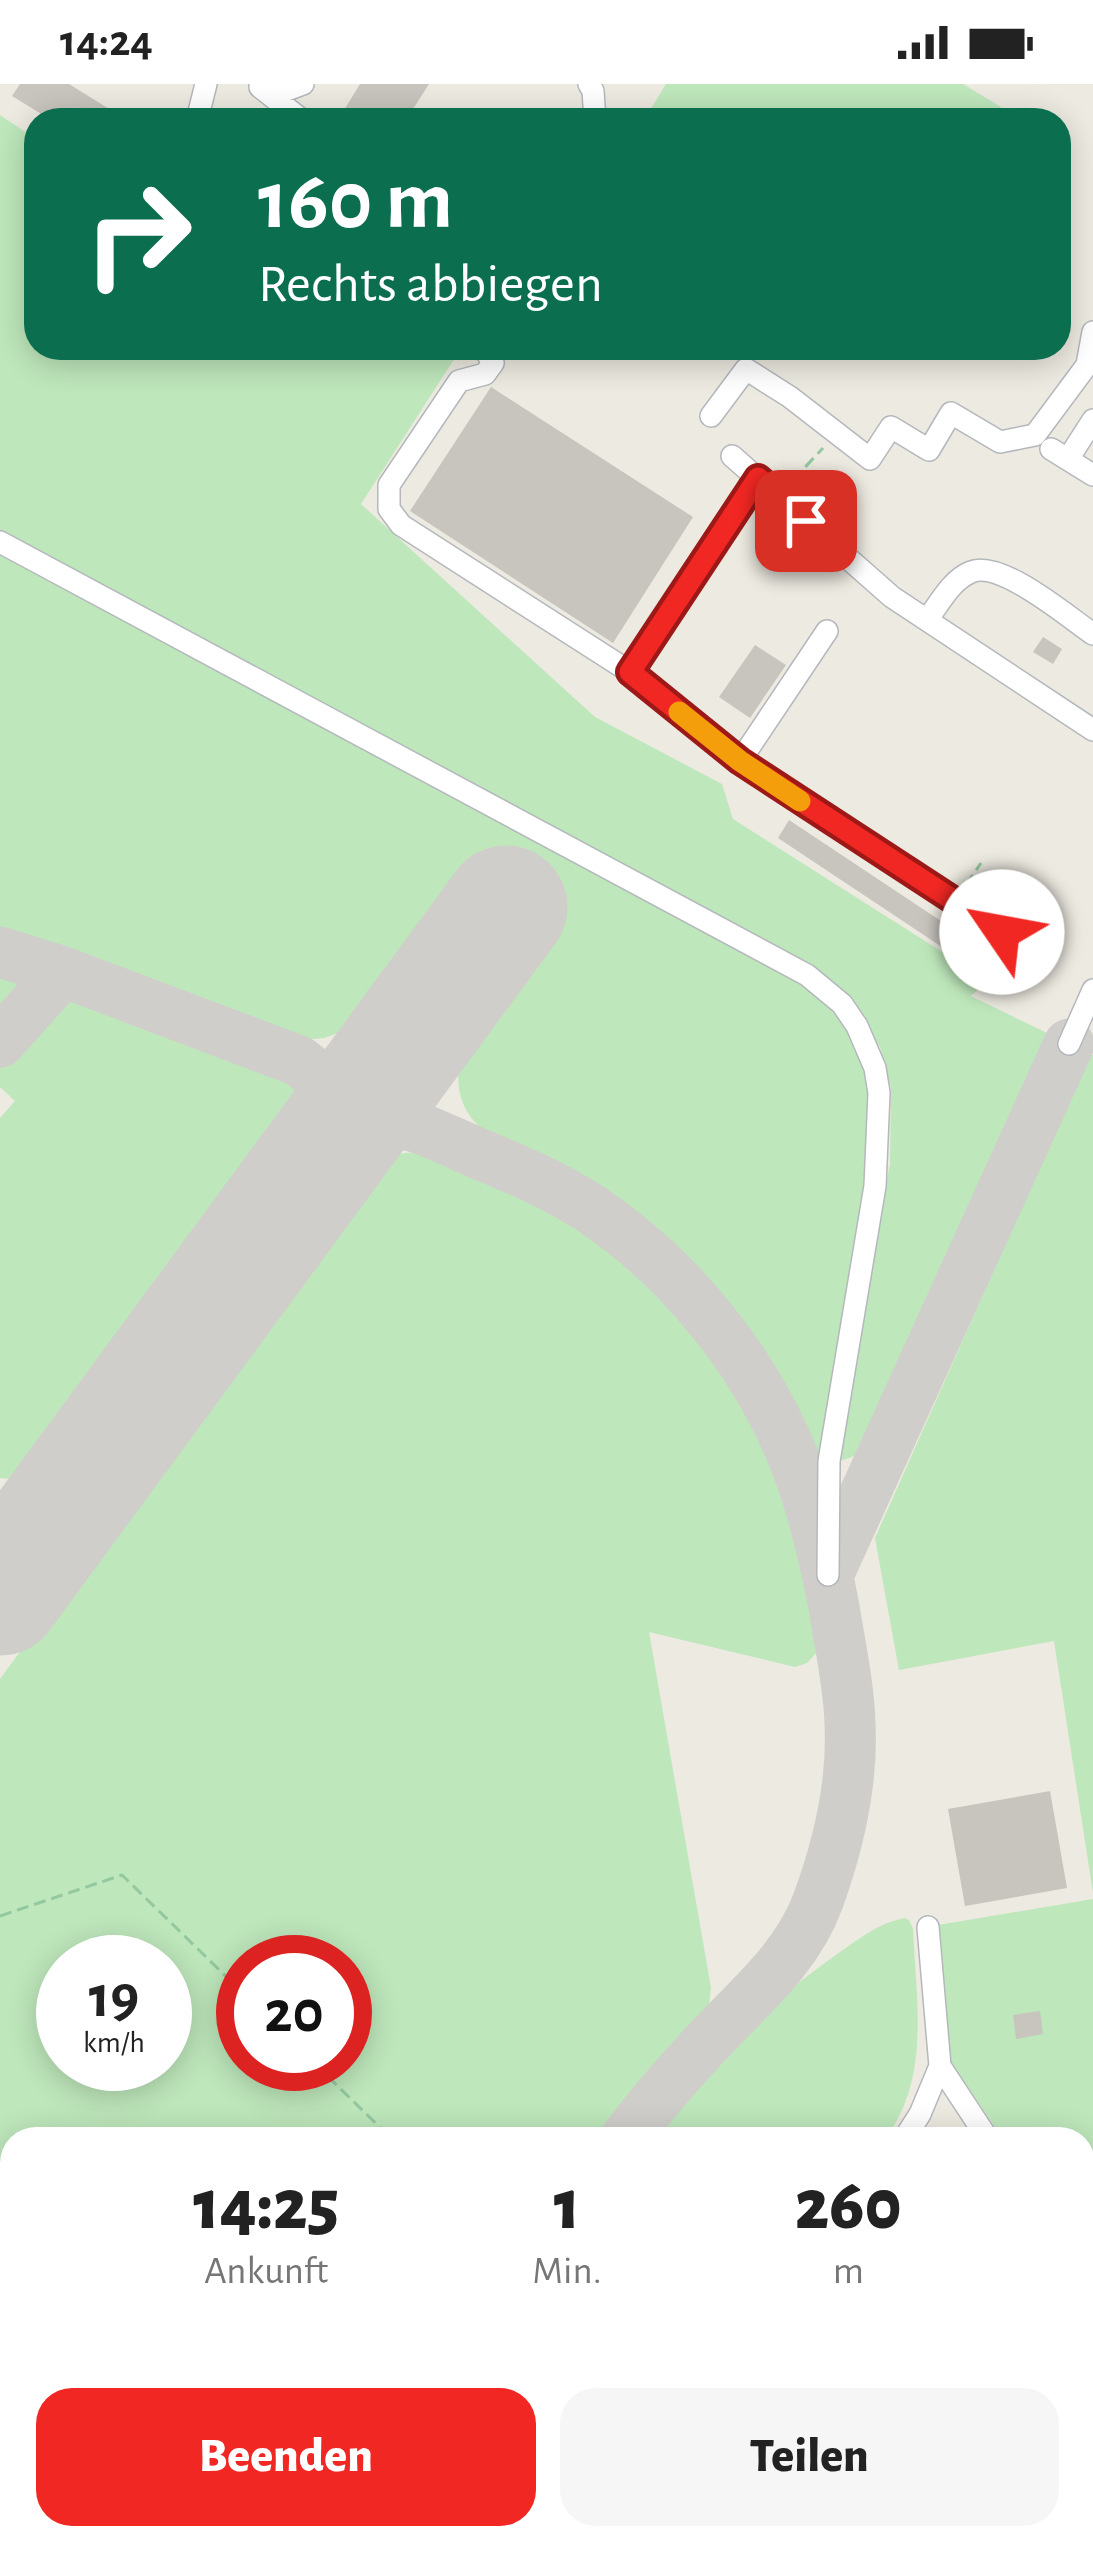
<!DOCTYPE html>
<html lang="de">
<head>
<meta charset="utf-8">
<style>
	body { margin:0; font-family:"Alegreya Sans",sans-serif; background:#f6f6f6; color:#222; height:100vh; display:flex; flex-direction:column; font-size:45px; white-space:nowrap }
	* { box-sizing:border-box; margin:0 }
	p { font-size:39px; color:#767676 }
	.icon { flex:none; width:66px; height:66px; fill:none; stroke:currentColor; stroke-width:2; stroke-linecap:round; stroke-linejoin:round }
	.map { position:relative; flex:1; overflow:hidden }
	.sheet { position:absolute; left:0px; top:2043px; width:1095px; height:423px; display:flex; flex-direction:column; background:#fff; border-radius:36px 36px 0 0; box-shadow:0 6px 30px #0003 }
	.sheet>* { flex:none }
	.hud { position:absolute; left:24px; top:24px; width:1047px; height:252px; border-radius:36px; box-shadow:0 6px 30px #0003; background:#0b6e4f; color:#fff; overflow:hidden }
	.speed { position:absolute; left:36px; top:1851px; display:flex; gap:24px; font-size:60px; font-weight:700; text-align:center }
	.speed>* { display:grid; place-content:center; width:156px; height:156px; border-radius:50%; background:#fff; box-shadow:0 6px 30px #0003; line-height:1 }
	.speed small { font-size:30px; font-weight:400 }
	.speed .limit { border:18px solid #d22; background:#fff; color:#111 }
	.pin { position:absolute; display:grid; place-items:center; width:102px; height:102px; color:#fff; margin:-51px; border-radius:24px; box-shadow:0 6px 18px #0006 }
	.me { position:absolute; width:132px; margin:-66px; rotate:303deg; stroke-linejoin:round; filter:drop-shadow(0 0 9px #0008) }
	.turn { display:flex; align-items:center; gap:42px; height:252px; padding:0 36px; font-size:54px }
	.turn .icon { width:156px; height:156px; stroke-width:2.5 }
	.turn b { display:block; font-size:84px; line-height:102px }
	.eta { display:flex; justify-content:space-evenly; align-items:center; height:204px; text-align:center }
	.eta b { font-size:72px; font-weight:800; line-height:84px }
	.button { display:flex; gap:24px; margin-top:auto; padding:24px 36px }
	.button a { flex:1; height:138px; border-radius:36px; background:#f12723; color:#fff; font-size:48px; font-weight:800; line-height:138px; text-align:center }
	.button a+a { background:#f6f6f6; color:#222 }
	.status { display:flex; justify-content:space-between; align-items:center; height:84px; padding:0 60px; background:#fff; direction:ltr }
	.status svg { height:33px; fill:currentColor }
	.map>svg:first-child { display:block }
	.green { fill:#bee7bb; fill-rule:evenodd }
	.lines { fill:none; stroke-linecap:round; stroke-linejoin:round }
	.taxiway { stroke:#d0ceca; stroke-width:51 }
	.runway { stroke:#d0ceca; stroke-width:123 }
	.building { fill:#c8c4be }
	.minor-casing { stroke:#b4b8bc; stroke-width:24 }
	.path { stroke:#94c8a0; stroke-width:3; stroke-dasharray:12 6; stroke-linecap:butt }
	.minor { stroke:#fff; stroke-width:21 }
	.route-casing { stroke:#9d1917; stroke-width:30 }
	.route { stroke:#f12723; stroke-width:21 }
	.slow { stroke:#f59e0b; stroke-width:21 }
</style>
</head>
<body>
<div class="status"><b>14:24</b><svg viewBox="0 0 49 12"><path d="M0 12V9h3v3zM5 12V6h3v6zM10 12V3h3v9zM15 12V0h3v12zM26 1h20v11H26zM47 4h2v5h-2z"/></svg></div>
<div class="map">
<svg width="1093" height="2465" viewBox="0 0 1093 2465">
	<rect width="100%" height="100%" fill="#edeae1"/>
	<!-- green -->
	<path class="green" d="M666 0H963L1001 23 993 36H644Z
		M0 31 36 55V264H456L460 266 361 420 595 633 722 700 733 735 988 897 971 912 1051 951 869 1356C860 1370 851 1376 835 1377V1368L890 1080 891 1004 880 963 833 897 0 449Z
		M0 464 832 914 871 993 873 1048 823 1376C800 1363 791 1331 779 1309 768 1290 756 1272 744 1254 716 1214 681 1180 644 1148 619 1126 591 1106 562 1090 510 1061 444 1047 461 971L551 845 471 786 364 931 344 947 324 954 305 956 285 953 66 870 0 852Z
		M0 886 23 892 27 899V907L0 941Z
		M69 908 279 985 296 1006 299 1020 23 1396 0 1394V1034L15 1017 0 1003V975L35 932Z
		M1090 970 1093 971V1809L1054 1557 899 1586 875 1454Z
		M425 1067C575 1115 688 1204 761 1344 793 1405 806 1477 819 1545V1566L807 1579 795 1583 649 1548 711 1904 709 1921 702 1934 621 2028 603 2055H12V2454H407L402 2465H0V1595L379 1080 397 1070ZM63 1878H165V1980H63ZM243 1878H345V1980H243Z
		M1093 1815V2195L1083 2179V2055H1003L946 1971 932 1842Z
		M905 1834 909 1836 913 1845C916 1917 931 1994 885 2055H647C700 1983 767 1919 840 1868 862 1853 879 1839 905 1834Z
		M1093 2270V2376L1083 2372V2287Z
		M1093 2413V2465H1006L1011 2454H1083V2426Z
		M448 2454H599L597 2465H444Z"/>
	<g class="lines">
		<!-- taxiway -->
		<path class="taxiway" d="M0 868 58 886 299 977C344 1011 343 1024 322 1073
			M0 958 51 901 58 886
			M322 1073C378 1015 415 1042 477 1069 516 1085 556 1102 591 1125 682 1186 758 1281 797 1383 814 1428 825 1476 834 1523 840 1562 849 1601 850 1640 853 1700 838 1762 818 1817 798 1872 752 1911 713 1952 682 1985 652 2019 625 2055
			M828 1491 1069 960
			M423 2465 428 2454"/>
		<!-- runway -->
		<path class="runway" d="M0 1510 506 823"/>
	</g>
	<!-- building -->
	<path class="building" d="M20 0H69L127 36H51L12 12Z
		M360 0H429L406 36H338Z
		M491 303 693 433 613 559 410 427Z
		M1043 553 1062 565 1053 580 1033 568Z
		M755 561 786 581 750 634 719 613Z
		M789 736 971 857 960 875 778 754Z
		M1032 799 1050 813 1040 828 1021 814Z
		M1050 1707 1067 1804 965 1822 948 1725Z
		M1040 1927 1043 1950 1016 1955 1013 1931Z"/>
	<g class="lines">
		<defs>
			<path id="minor" d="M262 0 260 3 302 36
				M589 0 593 7 595 36
				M264 4 284 7 303 0
				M197 36 206 0
				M484 264 493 279 485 290 459 297 389 401V425L401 441 630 588 740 677 1002 848
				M711 332 746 285 790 313 870 375 891 343 929 366 951 329 1000 358 1035 351 1087 281 1093 248
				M1051 365 1093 391
				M732 372 892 513 1093 646
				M1068 375 1093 336
				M0 458 807 891 842 920 857 942 875 984 879 1009 875 1102 829 1377 828 1491
				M927 536C939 520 951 496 971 488 1000 475 1068 533 1093 550
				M630 588 757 394
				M740 677 827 547
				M1069 960 1093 906
				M940 1982 988 2055
				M904 2055 920 2030 940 1982 928 1843
				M1083 2204 1093 2219
				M1083 2271 1093 2254
				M617 2465 621 2454
				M643 2465 650 2454
				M767 2465 776 2454
				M875 2465 881 2454
				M951 2465 957 2454
				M996 2465 1000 2454"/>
		</defs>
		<!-- minor casing -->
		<use href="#minor" class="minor-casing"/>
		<!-- path -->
		<path class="path" d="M793 396 823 364
			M966 801 981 779
			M1013 833 1022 820
			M0 1832 122 1791 243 1909
			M315 1980 392 2055"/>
		<!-- minor -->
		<use href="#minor" class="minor"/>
	</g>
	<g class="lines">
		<defs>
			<path id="route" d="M806 437 758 394 630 588 740 677 1002 848"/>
		</defs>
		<!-- route casing -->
		<use href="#route" class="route-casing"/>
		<!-- route -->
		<use href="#route" class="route"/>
		<!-- slow -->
		<path class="slow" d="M679 628 740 677 800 717"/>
	</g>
</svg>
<div class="speed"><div>19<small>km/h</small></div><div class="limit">20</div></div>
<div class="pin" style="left:806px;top:437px;background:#d93025"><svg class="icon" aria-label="arrive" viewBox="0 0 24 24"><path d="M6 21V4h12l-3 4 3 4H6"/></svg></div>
<svg class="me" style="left:1002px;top:848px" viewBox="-20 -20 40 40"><circle r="19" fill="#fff"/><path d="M0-13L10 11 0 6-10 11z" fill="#f12723"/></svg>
<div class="hud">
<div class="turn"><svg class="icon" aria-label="right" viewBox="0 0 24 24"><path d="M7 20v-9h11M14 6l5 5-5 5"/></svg><div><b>160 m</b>Rechts abbiegen</div></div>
</div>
<section class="sheet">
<div class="eta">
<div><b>14:25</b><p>Ankunft</p></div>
<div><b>1</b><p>Min.</p></div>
<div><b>260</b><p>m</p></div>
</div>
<div class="button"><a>Beenden</a><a>Teilen</a></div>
</section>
</div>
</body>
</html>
